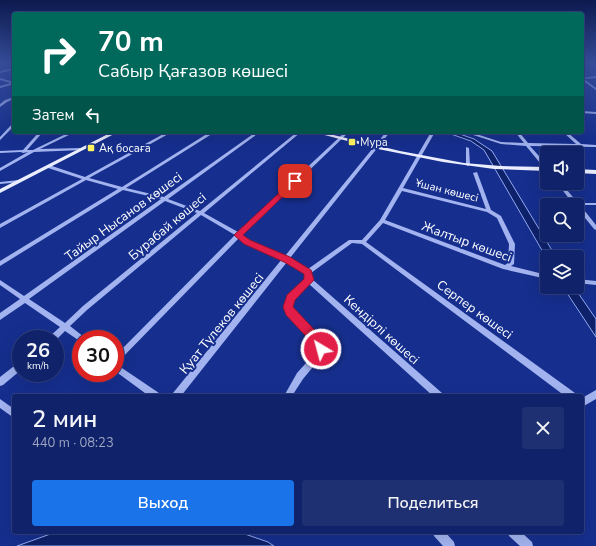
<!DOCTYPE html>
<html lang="ru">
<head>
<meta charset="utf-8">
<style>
	body { margin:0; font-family:"Nunito Sans",sans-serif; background:#1e2f72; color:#f1f3f6; height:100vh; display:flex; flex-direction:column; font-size:15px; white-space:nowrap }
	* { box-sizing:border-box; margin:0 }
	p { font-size:13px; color:#9ca4c1 }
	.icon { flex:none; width:22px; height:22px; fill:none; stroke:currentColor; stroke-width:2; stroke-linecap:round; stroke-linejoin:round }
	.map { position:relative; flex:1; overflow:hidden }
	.side { position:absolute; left:12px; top:394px; width:572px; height:140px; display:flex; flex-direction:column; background:#10236a; border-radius:4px; box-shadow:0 4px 16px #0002,0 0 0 1px #30407e }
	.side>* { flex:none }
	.banner { position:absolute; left:12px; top:12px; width:572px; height:122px; border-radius:4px; box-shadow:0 4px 16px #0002,0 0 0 1px #30407e; background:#00695c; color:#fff; overflow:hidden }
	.tools { position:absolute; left:540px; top:146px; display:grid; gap:8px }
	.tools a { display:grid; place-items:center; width:44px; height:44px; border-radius:4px; background:#10236a; box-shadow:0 4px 16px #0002,0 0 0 1px #30407e; font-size:20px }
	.speed { position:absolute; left:12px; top:330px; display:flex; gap:8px; font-size:20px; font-weight:700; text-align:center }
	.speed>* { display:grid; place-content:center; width:52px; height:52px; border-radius:50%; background:#10236a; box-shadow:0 4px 16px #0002,0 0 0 1px #30407e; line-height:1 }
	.speed small { font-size:10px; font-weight:400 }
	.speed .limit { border:6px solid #d22; background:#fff; color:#111 }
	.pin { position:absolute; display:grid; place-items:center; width:34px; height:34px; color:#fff; margin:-17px; border-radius:8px; box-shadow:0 2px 6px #0006 }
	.me { position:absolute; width:44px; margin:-22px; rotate:323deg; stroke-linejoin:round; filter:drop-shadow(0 0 3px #0008) }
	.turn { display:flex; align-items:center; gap:14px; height:84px; padding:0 20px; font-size:18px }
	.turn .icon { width:52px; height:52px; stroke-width:2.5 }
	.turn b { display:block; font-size:28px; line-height:34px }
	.then { display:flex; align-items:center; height:38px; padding:0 20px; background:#0003; gap:8px; font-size:15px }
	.round { display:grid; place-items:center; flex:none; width:42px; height:42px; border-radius:4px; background:#1e2f72 }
	.summary { display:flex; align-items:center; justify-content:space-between; height:68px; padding:0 20px }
	h1 { font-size:24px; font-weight:600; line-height:30px }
	.button { display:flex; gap:8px; margin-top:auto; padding:8px 20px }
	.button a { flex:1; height:46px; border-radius:4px; background:#1a73e8; color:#fff; font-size:16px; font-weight:600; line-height:46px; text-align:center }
	.button a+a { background:#1e2f72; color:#f1f3f6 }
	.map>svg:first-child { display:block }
	.water { fill:#0e216b; stroke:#94aaf2 }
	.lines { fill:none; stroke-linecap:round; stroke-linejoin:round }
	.minor { fill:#a2b3f0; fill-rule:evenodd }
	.major { fill:#ebeeff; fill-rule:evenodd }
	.route { fill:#e11d48; stroke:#92132f }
	.poi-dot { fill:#fff661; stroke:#162f8e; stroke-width:1.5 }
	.labels { text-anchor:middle; stroke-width:4; stroke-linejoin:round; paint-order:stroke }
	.far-poi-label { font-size:11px; fill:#fff; stroke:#162f8e; text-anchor:start }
	.far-street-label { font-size:11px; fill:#fff; stroke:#162f8e }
	.street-label { font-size:13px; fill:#fff; stroke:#162f8e }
</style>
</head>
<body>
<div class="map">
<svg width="596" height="546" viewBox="0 0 596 546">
	<rect width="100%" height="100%" fill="#162f8e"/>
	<!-- water -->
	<path class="water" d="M445 132H454L474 139 492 151 556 257H547V259L484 150 471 141Z
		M563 287H574L596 319V337Z
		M56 532H239L268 542 274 546H17Z"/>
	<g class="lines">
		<!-- minor -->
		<path class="minor" d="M14 68V70L0 73V71Z
			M596 76V78L584 79 596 88V90L582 80V78Z
			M0 78 14 82V84L0 88V86L11 83 0 80Z
			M14 97V99L7 102 0 107V104L5 100Z
			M582 111 596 112V114L582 113Z
			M13 123H14V126L0 140V137Z
			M39 132H43L27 150H33L70 132H75L40 149 82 148 84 149 82 150 34 152 0 171V168L28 152 23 153 21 152 0 153V151L23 150Z
			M167 132H172L89 178 122 187 210 132H215L126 188 164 197 256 132H260L168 199 200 211 297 132H301L204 213 238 232 345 132H349L242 235 249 241 285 256 386 132H390L290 258 308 269 349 240H362L380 220 431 132H435L403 188 486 209 473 173 477 172 491 210 501 216 515 244 514 264 511 266 547 275V279L503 269 383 223 366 242 575 393 576 396H565L362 244 352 243 311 273 312 279 442 393 443 396H433L309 284C300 292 290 299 293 312L323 342 325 349 322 356 303 379 292 396H284L297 373 316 352 317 349V345L287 313C283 297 295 289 306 279L305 273 287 262 181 396H172L173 393 282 259 245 243 239 238 116 364 159 393 160 396H149L115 371V356L235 235 201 215 87 310 70 326 84 337 85 339H81V342L65 331 55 341V339H48L49 337 60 327 25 303 0 320V313L20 299 0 285V280L24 296 161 199 123 190 0 266V261L118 189 86 180 0 228V224L82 179 48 168V166H52L85 177ZM402 191 487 212 497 218 509 244 508 263 505 265 385 220ZM165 201 197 213 83 306 65 323 29 299Z
			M464 132H470L501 142 524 143 515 132H519L528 143 576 144 563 132H567L581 144 596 145V147L530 146 547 165V169H545L526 146 501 144Z
			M466 147 469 148 470 165 468 166 466 165Z
			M19 180 21 181V182L0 184V182Z
			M557 183H561L578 203H596V205H580L596 225V230L594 229 577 208V205H574Z
			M577 279 596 281V285L577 283Z
			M21 362V370L3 385 0 386V377L18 363Z
			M596 390V399L582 407V398Z
			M0 399 14 409V418L0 408Z
			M433 532H445L454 542 455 546H443L434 536Z
			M508 532H521L532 542 533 546H520L509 536Z"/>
		<!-- major -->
		<path class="major" d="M112 132H118L0 193V189Z
			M313 132H321L400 151 464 163 501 166 547 167V171L494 169 443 162 378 149Z
			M577 169 596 170V174L577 173Z"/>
	</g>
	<!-- sky -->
	<linearGradient id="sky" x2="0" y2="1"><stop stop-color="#0c1a4e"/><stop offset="0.45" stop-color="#364d9b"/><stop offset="1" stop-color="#364d9b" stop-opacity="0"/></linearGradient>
	<rect width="596" height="140" fill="url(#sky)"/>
	<!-- route -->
	<path class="route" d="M293 180 299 181 243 235 250 240 290 257 311 270 314 280 295 300 293 307 324 340 327 349 325 352 321 354 317 352 315 346 286 315 283 307 287 295 304 279V274L284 262 244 244 234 235Z"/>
	<!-- markers -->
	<g class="poi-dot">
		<rect x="348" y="138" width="8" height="8" rx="2"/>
		<rect x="87" y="144" width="8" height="8" rx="2"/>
	</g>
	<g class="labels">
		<!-- far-poi labels -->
		<g class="far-poi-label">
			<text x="360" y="146">Мура</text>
			<text x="99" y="152">Ақ босаға</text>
		</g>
		<!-- far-street labels -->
		<g class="far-street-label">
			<text transform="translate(447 190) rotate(14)" y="4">Ұшан көшесі</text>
		</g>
		<!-- street labels -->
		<g class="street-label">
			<text transform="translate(123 216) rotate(-36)" y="5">Тайыр Нысанов көшесi</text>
			<text transform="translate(167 226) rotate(-40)" y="5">Бурабай көшесi</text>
			<text transform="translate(467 241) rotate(20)" y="5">Жалтыр көшесі</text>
			<text transform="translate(475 309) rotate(36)" y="5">Серпер көшесі</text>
			<text transform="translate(221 323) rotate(-51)" y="5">Қуат Түлеков көшесі</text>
			<text transform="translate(382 329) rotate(42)" y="5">Кендірлі көшесі</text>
		</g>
	</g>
</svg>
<div class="tools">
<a><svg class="icon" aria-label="sound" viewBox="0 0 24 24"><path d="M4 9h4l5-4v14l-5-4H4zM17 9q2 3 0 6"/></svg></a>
<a><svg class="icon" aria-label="search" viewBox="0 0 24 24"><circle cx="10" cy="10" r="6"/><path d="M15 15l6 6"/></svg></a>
<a><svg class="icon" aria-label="layers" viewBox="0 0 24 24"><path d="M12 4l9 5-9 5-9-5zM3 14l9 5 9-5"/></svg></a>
</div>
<div class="speed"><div>26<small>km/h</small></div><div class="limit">30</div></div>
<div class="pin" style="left:295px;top:181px;background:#d93025"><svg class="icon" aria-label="arrive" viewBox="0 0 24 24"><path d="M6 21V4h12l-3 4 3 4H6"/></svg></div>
<svg class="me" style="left:321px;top:349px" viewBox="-20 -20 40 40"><circle r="17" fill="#e11d48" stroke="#fff" stroke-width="3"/><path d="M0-11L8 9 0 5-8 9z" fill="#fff"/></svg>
<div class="banner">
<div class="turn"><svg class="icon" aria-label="right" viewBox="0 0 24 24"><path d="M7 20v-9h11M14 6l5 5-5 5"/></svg><div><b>70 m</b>Сабыр Қағазов көшесі</div></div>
<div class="then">Затем<svg class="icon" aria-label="left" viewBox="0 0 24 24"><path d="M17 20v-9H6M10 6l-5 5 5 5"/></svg></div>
</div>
<section class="side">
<div class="summary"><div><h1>2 мин</h1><p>440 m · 08:23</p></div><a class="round"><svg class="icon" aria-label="close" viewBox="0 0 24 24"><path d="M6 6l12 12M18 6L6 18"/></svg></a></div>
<div class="button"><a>Выход</a><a>Поделиться</a></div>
</section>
</div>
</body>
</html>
